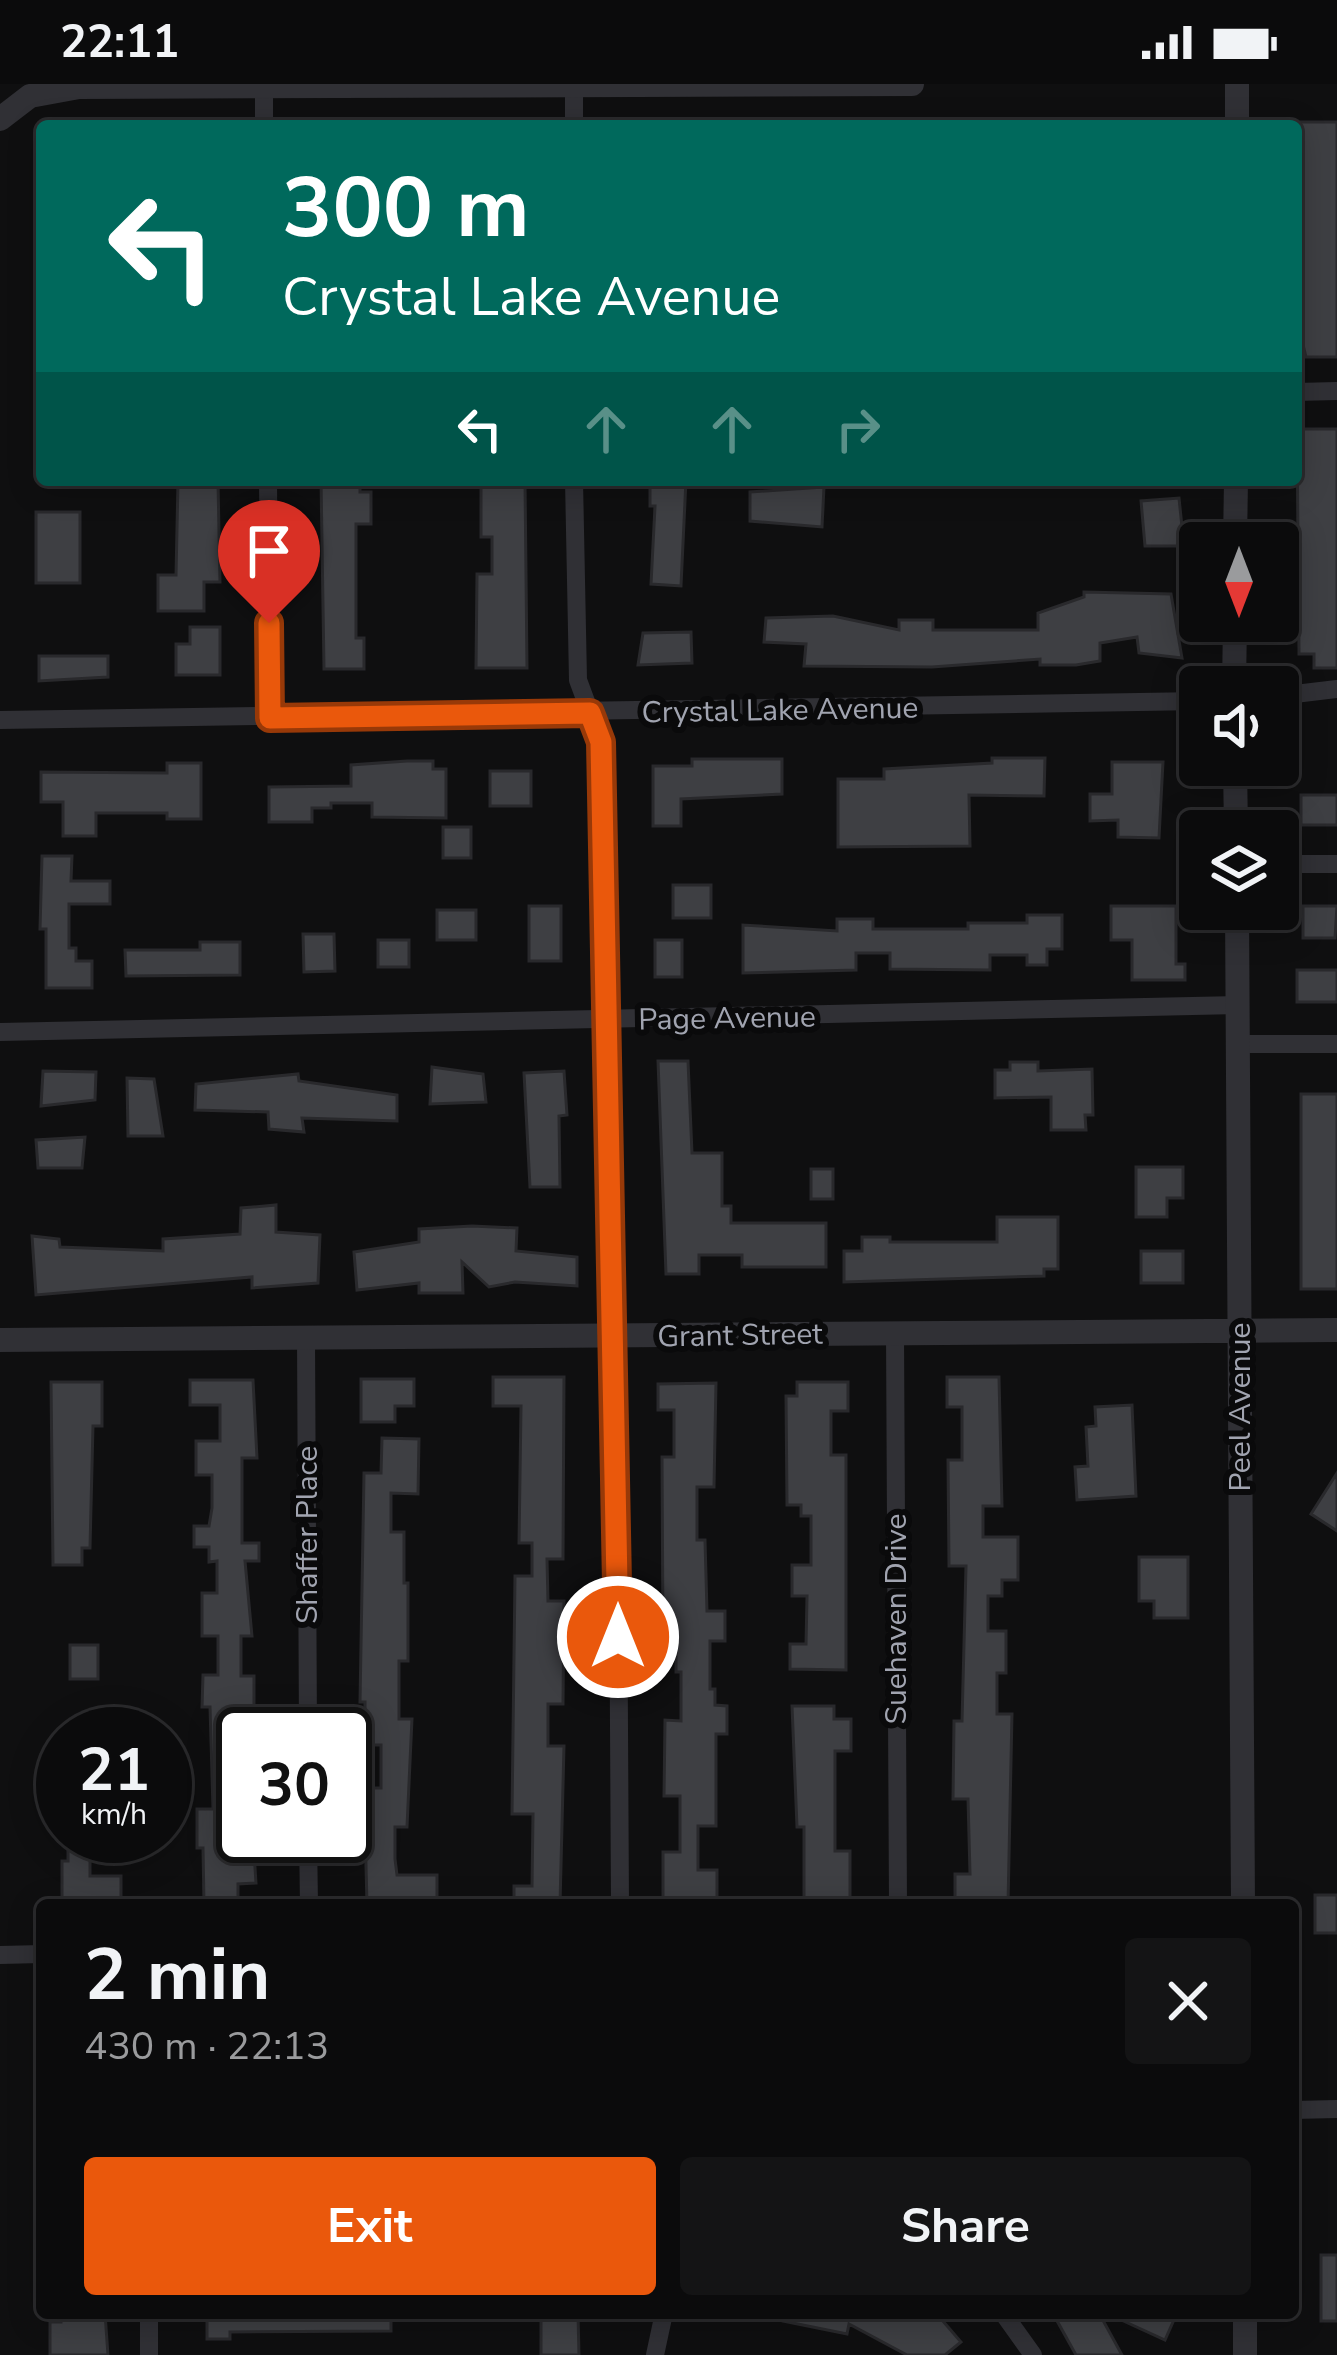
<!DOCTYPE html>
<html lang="en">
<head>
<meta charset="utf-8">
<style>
	body { margin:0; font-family:"Nunito Sans",sans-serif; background:#141415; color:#f1f3f6; height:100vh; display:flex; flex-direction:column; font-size:45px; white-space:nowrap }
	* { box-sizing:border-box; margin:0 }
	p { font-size:39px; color:#9a9b9d }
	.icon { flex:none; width:66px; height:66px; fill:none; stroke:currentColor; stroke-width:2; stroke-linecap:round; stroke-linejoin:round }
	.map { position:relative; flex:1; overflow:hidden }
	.sheet { position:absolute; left:36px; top:1815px; width:1263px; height:420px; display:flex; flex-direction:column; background:#0b0b0c; border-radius:12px; box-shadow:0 6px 30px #0003,0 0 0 3px #2b2b2d }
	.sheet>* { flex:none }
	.guide { position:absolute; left:36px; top:36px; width:1266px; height:366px; border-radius:12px; box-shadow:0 6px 30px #0003,0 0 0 3px #2b2b2d; background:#00695c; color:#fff; overflow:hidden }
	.needle { width:78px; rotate:180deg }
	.tools { position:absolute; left:1179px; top:438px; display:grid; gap:24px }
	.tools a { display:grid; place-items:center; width:120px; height:120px; border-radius:12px; background:#0b0b0c; box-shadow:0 6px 30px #0003,0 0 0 3px #2b2b2d; font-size:60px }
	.speed { position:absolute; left:36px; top:1623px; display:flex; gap:24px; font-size:60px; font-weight:700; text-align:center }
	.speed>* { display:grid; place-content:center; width:156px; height:156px; border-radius:50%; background:#0b0b0c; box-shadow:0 6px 30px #0003,0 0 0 3px #2b2b2d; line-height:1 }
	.speed small { font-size:30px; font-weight:400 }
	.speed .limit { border:6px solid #111; border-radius:18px; background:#fff; color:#111 }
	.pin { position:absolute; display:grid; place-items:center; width:102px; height:102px; color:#fff; margin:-123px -51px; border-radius:50% 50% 50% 0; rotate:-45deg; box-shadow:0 0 12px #0007 }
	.pin .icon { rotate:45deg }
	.me { position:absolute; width:132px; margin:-66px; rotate:0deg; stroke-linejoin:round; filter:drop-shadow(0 0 9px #0008) }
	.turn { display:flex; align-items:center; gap:42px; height:252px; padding:0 48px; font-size:54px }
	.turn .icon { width:156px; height:156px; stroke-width:2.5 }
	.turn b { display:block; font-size:84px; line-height:102px }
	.lanes { display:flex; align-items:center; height:114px; padding:0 48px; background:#0003; justify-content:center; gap:60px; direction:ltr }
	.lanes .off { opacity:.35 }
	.round { display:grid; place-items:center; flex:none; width:126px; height:126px; border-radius:12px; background:#141415 }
	.headline { display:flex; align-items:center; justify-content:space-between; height:204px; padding:0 48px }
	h1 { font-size:72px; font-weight:700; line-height:90px }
	.cta { display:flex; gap:24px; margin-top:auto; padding:24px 48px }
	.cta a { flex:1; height:138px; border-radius:12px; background:#ea580c; color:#fff; font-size:48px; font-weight:700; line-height:138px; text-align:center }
	.cta a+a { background:#141415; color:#f1f3f6 }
	.status { display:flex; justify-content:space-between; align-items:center; height:84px; padding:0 60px; background:#0b0b0c; direction:ltr }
	.status svg { height:33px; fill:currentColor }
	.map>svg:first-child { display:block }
	.building { fill:#3e3f43; stroke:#29292c; stroke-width:3 }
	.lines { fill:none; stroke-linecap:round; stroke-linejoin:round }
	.minor { stroke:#303035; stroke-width:18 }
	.tertiary { stroke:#303035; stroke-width:24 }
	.route-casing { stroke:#983908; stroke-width:30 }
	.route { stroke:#ea580c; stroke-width:21 }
	.labels { text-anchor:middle; stroke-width:12; stroke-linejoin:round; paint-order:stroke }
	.street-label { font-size:30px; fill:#a1a4b0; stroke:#0a0a0b }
</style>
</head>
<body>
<div class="status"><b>22:11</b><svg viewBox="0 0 49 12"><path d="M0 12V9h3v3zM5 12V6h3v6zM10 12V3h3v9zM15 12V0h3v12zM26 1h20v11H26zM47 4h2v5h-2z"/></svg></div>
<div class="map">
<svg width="1337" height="2271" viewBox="0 0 1337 2271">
	<rect width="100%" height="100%" fill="#0f0f10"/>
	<!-- building -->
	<path class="building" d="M1297 38H1337V273H1306L1297 236 1302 117H1296Z
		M1297 345H1337V584H1314V570H1299Z
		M321 396H360V408H371V440H356V554H364V585H324Z
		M481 396H525L527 584H476L477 490H492V453H481Z
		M650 396H686L681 502 651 500 655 422H650Z
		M178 397H218L220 498H204V527H158V491H176Z
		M824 403 822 443 750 437V408Z
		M1179 414 1184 462H1145L1141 417Z
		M36 428H80V499H36Z
		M1084 508 1171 510 1182 574 1139 569 1137 553 1100 559V577L1076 581H1040V575L932 583 804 582 806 560 764 558 766 534 833 532 899 546V536H933V546H1038V529L1084 513Z
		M190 543H220V591H176V560H190Z
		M691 548 692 579 638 581 643 549Z
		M39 572H108V593L39 597Z
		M992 674H1045L1044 712 969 711 970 762 838 763V695H884V685L992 679Z
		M692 675H782V710L681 715V742H653V682H692Z
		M407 677H433V685H446V734L372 733V719H331V724H312V738H269V703L351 702V681Z
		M1112 678H1163L1159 754 1118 753V736L1090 737V710H1112Z
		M167 679H201V735H167V729H96V752H63V718H41V688L167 689Z
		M490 687H531V722H490Z
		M1301 711H1337V741H1301Z
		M443 743H471V774H443Z
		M42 772H72L71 797H110V820H69V864H76V877H92V904H46V845H40Z
		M673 801H711V834H673Z
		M529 822H561V877H529Z
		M1111 822H1176V880H1185V896H1132V856H1111Z
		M1303 822H1337L1335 854H1303Z
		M437 826H476V856H437Z
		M1027 831H1062V865H1047V881H1027V871H990V886L890 885V869H856V886L743 889V841L837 847V835H873V845H968V839H1027Z
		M303 850H334L335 887 304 888Z
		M378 856H409V883H378Z
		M655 856H682V893H655Z
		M200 858H240V891L126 892 125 866H200Z
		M1297 886H1337V918H1297Z
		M658 977H688L692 1069H722V1122H731V1139H826V1183H742V1171H699V1190H666Z
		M1010 978H1038V987L1092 985 1093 1031H1085L1086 1046H1051V1013L995 1014V986H1010Z
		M432 983 483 990 486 1018 430 1020Z
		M43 987 96 988 95 1016 41 1022Z
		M564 987 567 1031 559 1032 560 1103H530L524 989Z
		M298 990 299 997 397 1011V1037L302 1034 304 1048 269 1045 268 1028 195 1026 196 1000Z
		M127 994 154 995 163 1052H128Z
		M1301 1010H1337V1205H1301Z
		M85 1053 82 1084H38L36 1056Z
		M1136 1083H1183V1114H1167V1133H1136Z
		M811 1085H833V1115H811Z
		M276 1121V1148L320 1151 318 1199 252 1204V1193L36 1211 32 1152 59 1155 60 1163 163 1167V1155L240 1150 241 1124Z
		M997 1133H1058V1185H1044V1192L844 1198V1167H862V1153H890V1158H997Z
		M472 1142 517 1144 516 1167 577 1173V1202L515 1198 489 1203 462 1178 463 1209H419V1199L357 1206 354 1168 419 1158V1145Z
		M1141 1167H1183V1199H1141Z
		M493 1293H564L563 1475H547L548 1517H564L563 1620H548V1662H564L560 1821H514V1802H532L533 1730H512L515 1492H532V1459H519L521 1322H493Z
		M947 1293H999L1002 1422H983V1453H1018V1496H1002V1512H988V1547H1006V1589H997V1630H1012L1008 1821H955V1790H970L968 1715H953L954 1637H962L966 1482H949L948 1376H962V1323H947Z
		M361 1295H414V1322H395V1338H361Z
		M190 1296H253L257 1374H242V1459H259V1477H245L252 1552H241V1592H254V1650H243V1695H235V1733H243V1752H253L256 1799 238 1800V1821H204L203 1764H197V1725H213L210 1623H202L203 1591H218V1552H202V1509H217V1477L209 1478V1463H194V1442H209L212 1424V1391H196V1357H220V1321H190Z
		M51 1298H102V1342H93L90 1464H82V1481H53Z
		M797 1298H848V1327H831V1371H846V1586L790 1585V1560H806L807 1512H792V1481H811V1432H801V1421H787L786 1312H797Z
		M716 1299 714 1403H697V1456H705L707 1527H725V1557H710V1605H715V1621L727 1622V1650H716V1742H698V1786H717V1818H663V1768H680V1712H664L665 1636 681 1637V1588H676V1557L663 1558 662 1373H674V1326H658V1300Z
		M1132 1321 1136 1412 1077 1416 1075 1383 1088 1382 1086 1343 1096 1342 1095 1323Z
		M382 1354 419 1355 418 1410 391 1409V1448H404V1499H408V1577H399V1635H412L407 1743H395V1775L397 1791H437V1821H367L364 1704H381V1661H365V1618H360L364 1389H381Z
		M1337 1389V1447L1311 1430Z
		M1139 1473H1188V1534H1154V1517H1139Z
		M70 1561H98V1595H70Z
		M792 1622H834V1635H851V1667H835V1767H850V1818H804V1743H797Z
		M68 1752H90V1792H121V1821H62V1777H68Z
		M1315 1811H1337V1849H1315Z
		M1321 2171H1337V2237H1321Z
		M61 2229H105L108 2271H50V2238H61Z
		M207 2229H391V2247L230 2248V2255H207Z
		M541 2229H578L579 2271H541Z
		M784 2229H936L961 2258 945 2271H907L849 2240 847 2250 783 2237Z
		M1067 2229H1099L1122 2271H1076L1056 2235Z
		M1106 2229H1177L1165 2256Z"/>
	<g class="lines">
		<!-- minor -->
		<path class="minor" d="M264 5V42
			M574 42V3
			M1296 308 1337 307
			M268 396 270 634
			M574 396 578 596 601 658 617 1285 620 1821
			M1278 612 1337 605
			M0 636 1200 617
			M1278 780H1337
			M0 948 1239 921
			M1239 960H1337
			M895 1248 898 1821
			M306 1253 308 1650
			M308 1752 309 1821
			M0 1871 42 1870
			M1293 2026 1337 2025
			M149 2229V2271
			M1003 2229 1033 2271
			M655 2271 664 2229"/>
		<!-- tertiary -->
		<path class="tertiary" d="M1237 0V42
			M0 35 30 12 79 3 912 0
			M1235 459 1236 396
			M1234 603 1235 537
			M1235 681 1236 747
			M1237 825 1243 1821
			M0 1256 1337 1246
			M1245 2229V2271"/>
	</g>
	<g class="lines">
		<defs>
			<path id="route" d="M269 539 270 634 590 629 601 658 618 1553"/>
		</defs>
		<!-- route casing -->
		<use href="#route" class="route-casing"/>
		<!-- route -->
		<use href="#route" class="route"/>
	</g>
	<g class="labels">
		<!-- street labels -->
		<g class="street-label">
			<text transform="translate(780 626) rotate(-1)" y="10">Crystal Lake Avenue</text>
			<text transform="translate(727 934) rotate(-1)" y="10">Page Avenue</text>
			<text transform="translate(740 1251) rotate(-1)" y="10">Grant Street</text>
			<text transform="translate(1240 1323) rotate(-90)" y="10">Peel Avenue</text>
			<text transform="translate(307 1451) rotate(-90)" y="10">Shaffer Place</text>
			<text transform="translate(896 1535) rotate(-90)" y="10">Suehaven Drive</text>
		</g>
	</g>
</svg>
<div class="tools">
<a><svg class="needle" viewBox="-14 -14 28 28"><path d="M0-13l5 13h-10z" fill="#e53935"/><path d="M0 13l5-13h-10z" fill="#9a9b9d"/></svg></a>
<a><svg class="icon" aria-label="sound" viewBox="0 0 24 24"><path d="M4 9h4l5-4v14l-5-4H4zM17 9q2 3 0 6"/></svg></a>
<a><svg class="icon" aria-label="layers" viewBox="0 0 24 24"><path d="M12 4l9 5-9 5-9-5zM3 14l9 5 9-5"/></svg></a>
</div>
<div class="speed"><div>21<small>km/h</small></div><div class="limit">30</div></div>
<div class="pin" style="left:269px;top:539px;background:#d93025"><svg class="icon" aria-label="arrive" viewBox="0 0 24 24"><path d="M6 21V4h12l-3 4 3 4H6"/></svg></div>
<svg class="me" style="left:618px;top:1553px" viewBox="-20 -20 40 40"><circle r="17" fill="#ea580c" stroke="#fff" stroke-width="3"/><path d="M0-11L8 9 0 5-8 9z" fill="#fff"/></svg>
<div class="guide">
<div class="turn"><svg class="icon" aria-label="left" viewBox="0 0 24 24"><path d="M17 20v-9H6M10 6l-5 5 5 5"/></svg><div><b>300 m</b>Crystal Lake Avenue</div></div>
<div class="lanes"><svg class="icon" aria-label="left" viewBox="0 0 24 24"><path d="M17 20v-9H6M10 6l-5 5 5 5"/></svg><svg class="icon off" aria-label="ahead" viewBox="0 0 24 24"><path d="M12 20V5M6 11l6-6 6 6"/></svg><svg class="icon off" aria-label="ahead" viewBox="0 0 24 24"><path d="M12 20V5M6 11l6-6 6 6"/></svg><svg class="icon off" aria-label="right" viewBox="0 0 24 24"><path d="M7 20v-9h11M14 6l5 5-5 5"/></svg></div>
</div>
<section class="sheet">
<div class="headline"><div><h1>2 min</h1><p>430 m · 22:13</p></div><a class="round"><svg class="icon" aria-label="close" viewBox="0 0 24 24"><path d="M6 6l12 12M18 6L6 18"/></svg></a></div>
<div class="cta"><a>Exit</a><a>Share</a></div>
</section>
</div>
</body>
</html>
